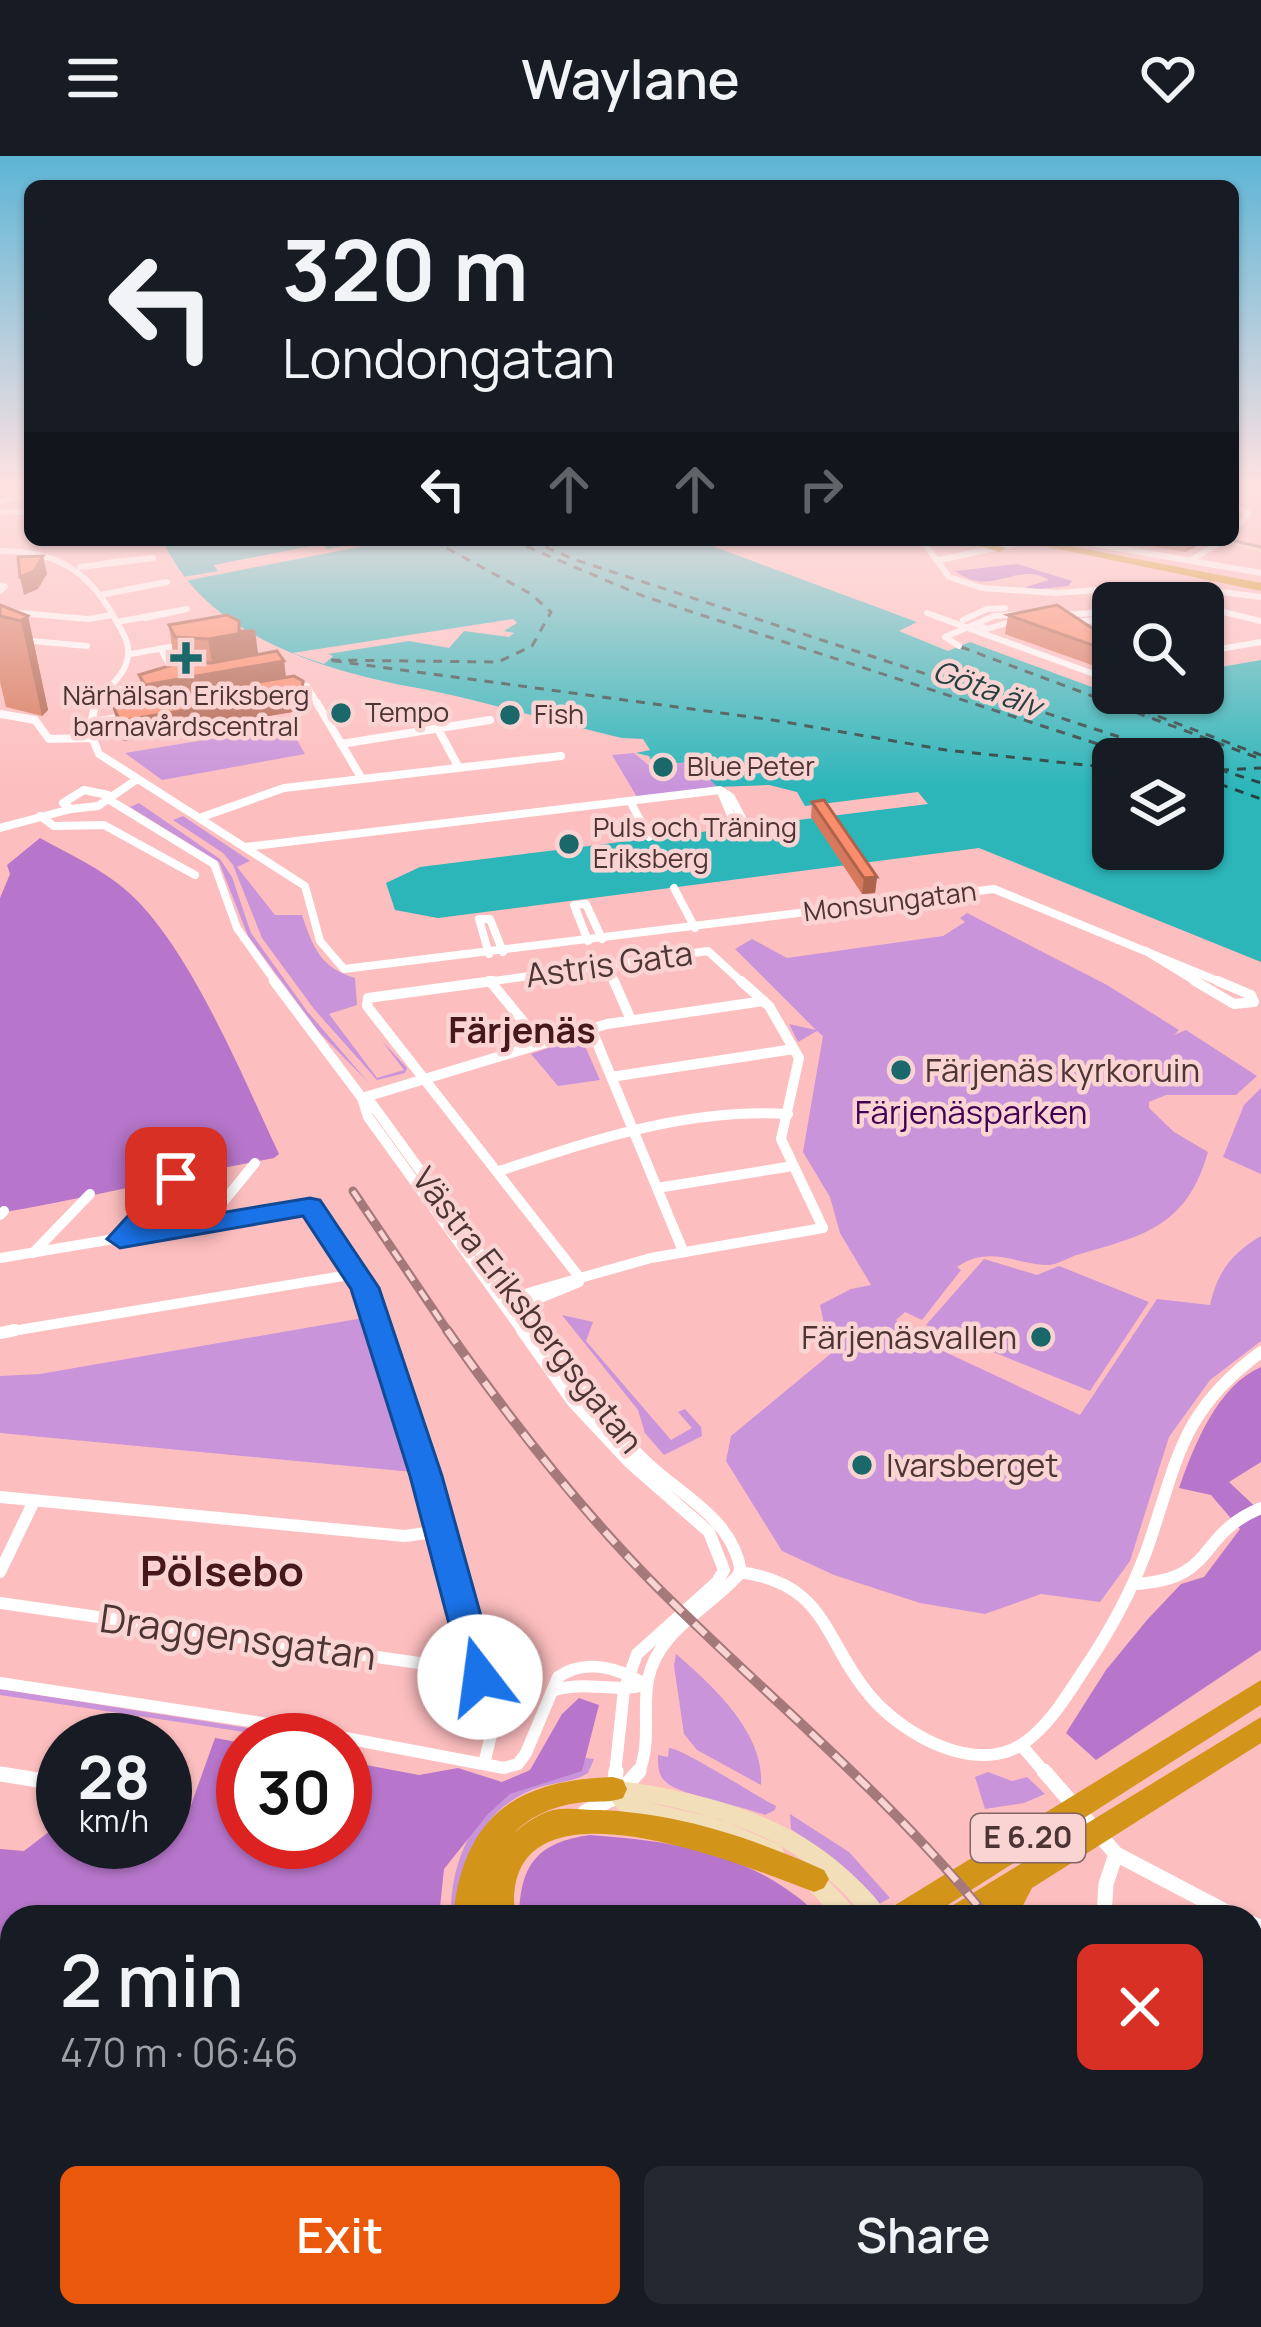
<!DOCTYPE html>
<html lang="en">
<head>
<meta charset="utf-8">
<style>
	body { margin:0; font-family:Manrope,sans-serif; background:#242831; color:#f1f3f6; height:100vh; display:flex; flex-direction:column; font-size:45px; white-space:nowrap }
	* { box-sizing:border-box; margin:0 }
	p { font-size:39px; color:#9ea1a6 }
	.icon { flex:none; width:66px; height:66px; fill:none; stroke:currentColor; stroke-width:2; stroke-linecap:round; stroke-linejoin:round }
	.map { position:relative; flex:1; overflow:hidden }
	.drawer { position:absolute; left:0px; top:1749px; width:1263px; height:423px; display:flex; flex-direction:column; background:#171b24; border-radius:36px 36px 0 0; box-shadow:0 3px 9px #0004 }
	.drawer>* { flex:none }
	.top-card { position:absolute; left:24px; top:24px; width:1215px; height:366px; border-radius:18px; box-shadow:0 3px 9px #0004; background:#171b24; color:#f1f3f6; overflow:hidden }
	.controls { position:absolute; left:1092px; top:426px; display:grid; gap:24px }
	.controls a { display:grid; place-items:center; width:132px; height:132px; border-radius:18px; background:#171b24; box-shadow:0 3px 9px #0004; font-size:60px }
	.speed { position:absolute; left:36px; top:1557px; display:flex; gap:24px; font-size:60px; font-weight:700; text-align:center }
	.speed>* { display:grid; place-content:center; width:156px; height:156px; border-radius:50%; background:#171b24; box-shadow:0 3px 9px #0004; line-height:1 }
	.speed small { font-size:30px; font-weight:400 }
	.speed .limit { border:18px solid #d22; background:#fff; color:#111 }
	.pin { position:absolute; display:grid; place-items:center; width:102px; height:102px; color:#fff; margin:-51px; border-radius:24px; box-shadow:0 6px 18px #0006 }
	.me { position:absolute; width:132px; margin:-66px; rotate:345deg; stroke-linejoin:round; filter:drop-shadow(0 0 9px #0008) }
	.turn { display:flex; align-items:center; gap:42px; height:252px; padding:0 60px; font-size:54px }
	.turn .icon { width:156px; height:156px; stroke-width:2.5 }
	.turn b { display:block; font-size:84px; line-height:102px }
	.lanes { display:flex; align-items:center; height:114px; padding:0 60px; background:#0003; justify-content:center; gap:60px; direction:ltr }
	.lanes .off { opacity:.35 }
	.round { display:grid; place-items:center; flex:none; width:126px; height:126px; border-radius:18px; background:#242831 }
	.headline { display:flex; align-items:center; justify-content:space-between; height:204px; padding:0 60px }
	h1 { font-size:72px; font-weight:600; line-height:90px }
	.primary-button { display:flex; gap:24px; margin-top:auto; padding:24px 60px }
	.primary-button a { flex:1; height:138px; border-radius:18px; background:#ea580c; color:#fff; font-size:48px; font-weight:600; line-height:138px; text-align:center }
	.primary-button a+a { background:#242831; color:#f1f3f6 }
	header { display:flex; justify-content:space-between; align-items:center; height:156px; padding:0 60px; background:#171b24; font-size:54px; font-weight:600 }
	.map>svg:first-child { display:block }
	.green { fill:#c994da }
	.forest { fill:#b776cb }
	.water { fill:#2cb6ba; fill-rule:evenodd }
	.pier { fill:#fdbebf }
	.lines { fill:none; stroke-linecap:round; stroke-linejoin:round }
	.ferry { stroke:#254142; stroke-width:3; stroke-dasharray:9 8; stroke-linecap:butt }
	.street-far4 { stroke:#fff; stroke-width:6 }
	.street-far3 { stroke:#fff; stroke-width:8 }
	.street-far2 { stroke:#fff; stroke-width:10 }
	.street-far1 { stroke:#fff; stroke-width:12 }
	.street { stroke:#fff; stroke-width:15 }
	.secondary { fill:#f2dfba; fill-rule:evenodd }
	.highway { fill:#d39519; fill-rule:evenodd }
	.tram { stroke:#a5797a; stroke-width:3 }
	.rail-far1-casing { stroke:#a5797a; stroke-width:9 }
	.rail-casing { stroke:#a5797a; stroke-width:10 }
	.rail-far1 { stroke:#fad3d3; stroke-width:4.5; stroke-dasharray:12; stroke-linecap:butt }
	.rail { stroke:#fad3d3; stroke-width:6; stroke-dasharray:16; stroke-linecap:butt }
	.wall { fill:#d6795d }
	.shaded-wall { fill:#ae634c }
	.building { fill:#f98d6c; stroke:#ae634c; stroke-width:3 }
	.route { fill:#1a73e8; stroke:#114b97; stroke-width:3 }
	.poi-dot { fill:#1b686a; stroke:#fad3d3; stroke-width:4.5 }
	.labels { text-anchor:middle; stroke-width:9; stroke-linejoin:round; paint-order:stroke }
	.far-poi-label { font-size:27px; fill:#4d3435; stroke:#fad3d3; text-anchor:start }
	.far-street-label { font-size:27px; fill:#4d3435; stroke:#fad3d3 }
	.far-water-label { font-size:30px; font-style:italic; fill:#254142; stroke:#fad3d3 }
	.shield { fill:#fad3d3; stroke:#816464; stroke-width:3 }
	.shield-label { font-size:30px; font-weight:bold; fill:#4d3435 }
	.street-label { font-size:33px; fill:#4d3435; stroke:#fad3d3 }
	.poi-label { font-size:33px; fill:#4d3435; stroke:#fad3d3; text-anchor:start }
	.park-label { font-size:33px; fill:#430153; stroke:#fad3d3 }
	.neighbourhood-label { font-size:36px; font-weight:bold; fill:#46171b; stroke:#fad3d3 }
	.near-street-label { font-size:39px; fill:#4d3435; stroke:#fad3d3 }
	.near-neighbourhood-label { font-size:42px; font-weight:bold; fill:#46171b; stroke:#fad3d3 }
</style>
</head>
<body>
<header><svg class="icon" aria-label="menu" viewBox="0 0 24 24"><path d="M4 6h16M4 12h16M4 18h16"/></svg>Waylane<svg class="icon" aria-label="heart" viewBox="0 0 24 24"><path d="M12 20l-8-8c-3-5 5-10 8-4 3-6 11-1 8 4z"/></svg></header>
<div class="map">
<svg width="1261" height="2171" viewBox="0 0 1261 2171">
	<rect width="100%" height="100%" fill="#fdbebf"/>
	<!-- green -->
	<path class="green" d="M289 570 305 598 162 624 125 597Z
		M634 597 651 611 714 603 719 611 703 612 717 631 637 641 612 599Z
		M139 647 220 703 232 721 251 777 307 855 368 926 319 876 248 780 219 706 130 651Z
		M183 660 250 705 237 711 275 759H302C313 792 321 812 355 822L357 849 329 858 377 922 404 914 382 885 407 912 405 917 377 924 314 853 262 782 233 709 223 697 173 664Z
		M967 757 1107 829 1179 874 1174 879 1186 874 1257 920 1236 939H1166L1149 946V952L1174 976 1208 996C1187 1069 1147 1079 1080 1098 1068 1101 1057 1110 1045 1109 1011 1106 988 1090 957 1111L961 1114 922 1164 905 1156 896 1164 915 1182 1080 1259 1157 1143 1210 1149C1218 1115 1231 1098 1261 1080V1185L1210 1224 1169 1281 1130 1405 1100 1446 1041 1438 985 1458 920 1447 834 1419 782 1395 726 1305 731 1280 834 1195 836 1183 824 1168 820 1149 851 1133 871 1129 840 1077 830 1041 803 996 823 880 817 875 798 886 789 868 816 874 735 793 752 783 787 802 943 780 965 766 960 762Z
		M581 881 600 924 558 930 531 898Z
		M1261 932V1018L1223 1001 1244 949Z
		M984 1103 1037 1119 1059 1110 1149 1146 1090 1235 926 1169Z
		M562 1159 593 1166 586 1185 671 1284 692 1272 678 1256 685 1253 701 1271 702 1280 664 1299 645 1277 638 1254Z
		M369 1161 413 1316 0 1277V1220L40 1218Z
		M676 1498C712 1529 765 1577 761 1629L697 1594 684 1578 674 1510Z
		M0 1533 325 1584H297L0 1539Z
		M669 1592C682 1592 756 1640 776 1650L775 1654 765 1659C743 1650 681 1639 667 1627 658 1620 658 1611 658 1599L668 1601Z
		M585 1602 594 1603 588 1617C572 1627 552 1626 534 1633 478 1655 462 1706 456 1761H451C450 1714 467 1665 509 1638 529 1626 559 1621 581 1615Z
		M988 1616 1012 1625 1027 1621 1045 1638 1024 1647 985 1653 975 1621Z
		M790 1658 849 1696 890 1742 877 1749 822 1694 791 1673Z
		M12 1799V2071L0 2072V1805Z
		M398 2160H624L628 2171 479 2167 407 2171Z"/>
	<!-- forest -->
	<path class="forest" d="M1017 408 1072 425 1068 430 1029 434 1026 431 1049 424C1017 404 992 443 955 415Z
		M40 682C69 698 102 713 127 735 189 789 243 922 279 998L274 1002C183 1019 91 1041 0 1057V742L10 718 7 709Z
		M1261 1211V1306L1229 1326 1261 1356V1494L1096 1604 1066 1577 1106 1514 1147 1464 1181 1428 1204 1421 1240 1373 1211 1339 1179 1332C1194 1290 1217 1230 1261 1211Z
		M579 1542 599 1549 582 1615 510 1638 488 1658 444 1713 439 1761H12V1799L0 1805V1693L24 1695 63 1665V1686H165V1662L186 1663 215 1582 243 1587V1686H345V1605L419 1619 458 1612 502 1626 530 1614 562 1558Z
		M590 1679C673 1685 748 1696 812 1753L808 1761H519C520 1709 537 1686 590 1679Z
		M12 2071V2160H53L31 2171H0V2072Z"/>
	<!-- water -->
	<path class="water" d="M163 384H696L917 466 899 475 948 495 970 486 1119 541 1128 537H1203V514L1261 504V806L979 692 438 762 395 754 386 727 420 711 928 648 918 636 805 650 797 636 769 629 717 631 701 613 718 611 714 603 654 610 649 600 636 597 650 594 643 583 622 582C554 566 473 542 412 531 321 514 203 478 163 384ZM1113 603H1203V693H1113Z"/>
	<!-- pier -->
	<path class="pier" d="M370 384 374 388 185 425 183 421 218 415 214 409 321 388 328 393Z
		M513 463 517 467 504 475 514 477 509 481 464 475 449 492 409 485 328 498 333 500 324 508 292 497Z"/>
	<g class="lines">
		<!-- ferry -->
		<path class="ferry" d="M432 384 531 438 551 456 532 490 498 506 328 504 773 564 946 594 1113 612
			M511 384 643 440 1144 603
			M530 384 573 403 1187 603
			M961 491 1261 603
			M1114 539 1115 544 1261 599
			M1203 608 1261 627
			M1203 615 1261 612
			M1203 622 1261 643"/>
		<!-- street-far4 -->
		<path class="street-far4" d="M1233 338 1261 336
			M0 346 30 337
			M1233 350 1249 357 1233 375
			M0 356H30
			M922 384 949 421 982 432 1056 437 1167 429 1261 441
			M1071 384 1261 417
			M0 395C55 395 87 413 114 461 122 475 132 489 127 505 123 522 103 535 93 550
			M1193 403 1224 384
			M940 404 1032 384
			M80 411 153 402 106 407
			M0 429 5 431 0 435
			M100 439 167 426 124 434
			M1136 447H1193
			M1203 451 1261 465
			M9 456 88 463 113 459
			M927 457 1113 525
			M1058 459 1113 456
			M963 464 987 453 1005 452
			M117 466 187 453 145 462
			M1071 466 1113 463
			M978 469 987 473 1017 464
			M0 482 87 490
			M1203 489 1220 493 1261 486
			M959 490 945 481 994 460 1027 458
			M161 493 172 514 169 520
			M131 498 186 488
			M291 533 307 530 319 550
			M104 535 154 529"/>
		<!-- street-far3 -->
		<path class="street-far3" d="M95 547 90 576 99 598 305 730 320 785 344 813 994 733 1225 828
			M317 547 362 623
			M0 558 35 564 49 583 90 582
			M86 567 125 561
			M438 573 459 612
			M341 588 490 564
			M108 639 84 634 63 647 71 653 98 650 136 624
			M108 643 214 708 237 772 277 828
			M630 645 649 681
			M40 660 54 670 104 669 195 719
			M202 661 284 632 561 600
			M0 672 71 653
			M246 691 720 634 731 641 742 662H732L722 638
			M674 732 695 772
			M588 785 574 749 586 748 602 783
			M1146 795 1200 828
			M489 798 479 763H490L503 796
			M607 808 615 828
			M489 824 492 828
			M472 828 708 795 744 828"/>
		<!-- street-far2 -->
		<path class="street-far2" d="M274 825 362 942 372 948 538 1177
			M490 825 540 886
			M493 825 368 842 367 850 580 1122
			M614 825 631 864
			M1195 825 1234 848 1254 846 1251 839 1218 825
			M591 872 683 1095
			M611 921 794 893
			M362 942 368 961 524 1177
			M362 942 607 868 764 845
			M499 1015C594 984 686 952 788 958
			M657 1032 793 1010
			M0 1059 4 1055
			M204 1069 255 1007
			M120 1083 176 1022
			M33 1097 90 1038
			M0 1102 311 1050 377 1161 382 1177
			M580 1122 651 1102 823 1072 781 983 799 902 769 850 741 825
			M501 1145 580 1122
			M513 1153 579 1126
			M0 1177 355 1118"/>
		<!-- street-far1 -->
		<path class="street-far1" d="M381 1174 488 1553 491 1579 484 1608
			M522 1174 573 1246 630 1307 709 1376 724 1414 717 1426 637 1498 624 1534 615 1618
			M535 1174C569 1217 602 1259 638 1298 675 1338 732 1358 741 1416 710 1453 659 1472 648 1523 642 1555 652 1588 638 1618
			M0 1177 15 1174
			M0 1341 405 1380 441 1375
			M0 1416 34 1345
			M739 1416C828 1427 823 1485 871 1541 904 1579 976 1620 1024 1587 1051 1568 1069 1536 1087 1509 1111 1473 1131 1436 1146 1396 1178 1306 1178 1257 1261 1196
			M1134 1428C1218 1424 1195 1379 1261 1352
			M0 1447 440 1510 477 1507
			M0 1527 282 1570 504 1612 518 1608 526 1597 558 1521C586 1502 619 1512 646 1529
			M552 1535C583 1524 614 1537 646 1529
			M1021 1589 1046 1618"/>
		<!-- street -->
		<path class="street" d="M1044 1615 1116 1698 1236 1761
			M0 1618 63 1628
			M614 1631 616 1615
			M585 1656 616 1641 639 1615
			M1104 1761 1106 1728 1116 1698
			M1251 1767 1261 1772
			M1251 2028 1261 2038"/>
		<!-- secondary -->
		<path class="secondary" d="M1217 384H1232L1261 390V396Z
			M613 1624C696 1635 781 1655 845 1712 861 1726 878 1742 888 1761H864L845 1738 817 1713 856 1754 859 1761H834L802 1726 799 1719 802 1712 809 1709 816 1712 781 1690 784 1696 781 1703 774 1705 717 1681 621 1657 603 1633 606 1627ZM646 1646C693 1654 737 1667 780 1689L719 1663Z
			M960 2160H986L989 2171H963Z
			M1015 2160H1041L1045 2171H1019Z"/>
		<!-- highway -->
		<path class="highway" d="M958 384H980L1006 392 1000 396Z
			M1015 384H1039L1261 427V435Z
			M1261 1524V1549L929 1761H888L892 1751Z
			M1261 1561V1587L1032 1732 1017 1761H946L950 1751Z
			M613 1621 623 1624 627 1633 623 1642C610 1647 598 1645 584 1646 557 1649 532 1658 513 1678 524 1668 538 1658 553 1654 566 1651 585 1654 599 1654 679 1657 752 1682 824 1714L829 1723 824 1732 814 1736C745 1710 497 1606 515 1761H485L484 1750 483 1761H453C463 1661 515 1624 613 1621Z
			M99 2160H154L149 2171H94Z
			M174 2160H230L225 2171H169Z
			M263 2160H317L312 2171H258Z
			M628 2160H664L669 2171H633Z
			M866 2160H919L914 2171H866Z
			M980 2160H1019L1024 2171H985Z"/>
		<!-- tram -->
		<path class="tram" d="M1230 384 1261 391"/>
		<defs>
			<path id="rail-far1" d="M353 1035 449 1177"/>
			<path id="rail" d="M447 1174C511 1265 578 1351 656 1430 767 1541 888 1638 987 1761
				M1251 2142 1261 2165
				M1134 2160 1136 2171"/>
		</defs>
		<!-- rail-far1 casing -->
		<use href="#rail-far1" class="rail-far1-casing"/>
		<!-- rail casing -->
		<use href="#rail" class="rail-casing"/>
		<!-- rail-far1 -->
		<use href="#rail-far1" class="rail-far1"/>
		<!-- rail -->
		<use href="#rail" class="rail"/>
	</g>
	<!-- wall -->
	<path class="wall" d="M1115 384H1199L1197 390 1185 396Z
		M0 449 28 460 48 554 42 560 6 551 0 526Z
		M1008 459 1113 486V510L1103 513 1005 478Z
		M169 469 240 475 259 498 284 505 286 521 305 545 304 554 124 585 117 570 113 550 146 545 143 538 139 519 179 507 173 498Z
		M812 646 877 721 875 737 862 738 811 661Z
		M0 1922 12 1924V2019L0 2017Z"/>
	<!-- shaded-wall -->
	<path class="shaded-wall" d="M1188 384H1199L1197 390 1185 396Z
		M43 400 47 418 38 433 24 439 20 421Z
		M28 460 48 554 42 560 21 465Z
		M239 465 241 477 255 475 259 503 213 511 208 483Z
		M1113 492V510L1103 513 1106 494Z
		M284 505 286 524 148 548 145 529Z
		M303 525 304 554 124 585 120 565Z
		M877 721 875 737 862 738 864 722Z"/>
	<!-- building -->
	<path class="building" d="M43 400 34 415 20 421 18 401Z
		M0 449 28 460 21 465 0 460Z
		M1057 449 1113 486V492L1106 494 1008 459Z
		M227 459 239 465V475H255L208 483 175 481 169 469Z
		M277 495 284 505 145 529 139 519 185 505 211 507Z
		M294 520 303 525 302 535 120 565 113 550Z
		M824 644 877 721 864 722 812 646Z
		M0 1922 12 1924V2000L0 1998Z"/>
	<!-- sky -->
	<linearGradient id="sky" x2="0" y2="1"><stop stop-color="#5db5d6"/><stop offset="0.52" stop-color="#fee2e2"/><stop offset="1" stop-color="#fee2e2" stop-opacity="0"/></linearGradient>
	<rect width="1261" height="632" fill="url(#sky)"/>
	<!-- route -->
	<path class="route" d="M176 1014 189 1022 148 1069 310 1042 320 1044 379 1132 442 1320 498 1521 493 1531 480 1535 468 1531 463 1521 410 1320 351 1133 303 1060 120 1092 107 1083 167 1017Z"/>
	<!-- markers -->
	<g class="poi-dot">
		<path d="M180 484h12v12h12v12h-12v12h-12v-12h-12v-12h12z"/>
		<circle cx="341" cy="557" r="12"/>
		<circle cx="510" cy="559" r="12"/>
		<circle cx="663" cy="611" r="12"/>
		<circle cx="569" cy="688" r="12"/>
		<circle cx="901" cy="914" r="12"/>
		<circle cx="1041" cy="1181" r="12"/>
		<circle cx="862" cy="1309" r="12"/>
	</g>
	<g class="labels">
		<!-- far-poi labels -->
		<g class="far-poi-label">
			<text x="186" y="549" text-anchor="middle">Närhälsan Eriksberg<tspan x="186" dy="31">barnavårdscentral</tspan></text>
			<text x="365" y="566">Tempo</text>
			<text x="534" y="568">Fish</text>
			<text x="687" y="620">Blue Peter</text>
			<text x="593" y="681">Puls och Träning<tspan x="593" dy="31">Eriksberg</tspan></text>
		</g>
		<!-- far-street labels -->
		<g class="far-street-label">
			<text transform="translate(890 746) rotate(-7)" y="9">Monsungatan</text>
		</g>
		<!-- far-water labels -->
		<g class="far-water-label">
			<text transform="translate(987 533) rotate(20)" y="10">Göta älv</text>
		</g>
		<!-- shield labels -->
		<rect class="shield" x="971" y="1658" width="114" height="48" rx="9"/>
		<g class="shield-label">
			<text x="1028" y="1692">E 6.20</text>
		</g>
		<!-- street labels -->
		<g class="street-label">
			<text transform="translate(609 808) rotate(-8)" y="12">Astris Gata</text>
			<text transform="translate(528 1154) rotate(52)" y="12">Västra Eriksbergsgatan</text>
		</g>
		<!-- poi labels -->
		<g class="poi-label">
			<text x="925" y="926">Färjenäs kyrkoruin</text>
			<text x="1017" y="1193" text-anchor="end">Färjenäsvallen</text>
			<text x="886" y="1321">Ivarsberget</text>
		</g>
		<!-- park labels -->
		<g class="park-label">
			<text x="971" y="968">Färjenäsparken</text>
		</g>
		<!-- neighbourhood labels -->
		<g class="neighbourhood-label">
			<text x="522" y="887">Färjenäs</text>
		</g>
		<!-- near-street labels -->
		<g class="near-street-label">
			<text transform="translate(238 1481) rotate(8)" y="14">Draggensgatan</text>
		</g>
		<!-- near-neighbourhood labels -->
		<g class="near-neighbourhood-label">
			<text x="222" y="1430">Pölsebo</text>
		</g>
	</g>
</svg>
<div class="controls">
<a><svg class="icon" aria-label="search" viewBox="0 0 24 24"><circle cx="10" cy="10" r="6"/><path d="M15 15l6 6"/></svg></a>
<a><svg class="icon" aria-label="layers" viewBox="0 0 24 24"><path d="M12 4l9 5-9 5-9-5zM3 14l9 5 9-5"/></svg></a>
</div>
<div class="speed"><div>28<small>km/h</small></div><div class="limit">30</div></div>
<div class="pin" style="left:176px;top:1022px;background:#d93025"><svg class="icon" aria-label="arrive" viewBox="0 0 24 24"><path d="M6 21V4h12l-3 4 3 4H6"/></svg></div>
<svg class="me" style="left:480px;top:1521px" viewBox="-20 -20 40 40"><circle r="19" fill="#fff"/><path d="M0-13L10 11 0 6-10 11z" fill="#1a73e8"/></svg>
<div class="top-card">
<div class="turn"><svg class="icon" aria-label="left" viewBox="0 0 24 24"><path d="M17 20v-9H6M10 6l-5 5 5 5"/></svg><div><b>320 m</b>Londongatan</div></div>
<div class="lanes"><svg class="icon" aria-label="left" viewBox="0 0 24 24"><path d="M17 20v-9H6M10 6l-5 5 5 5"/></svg><svg class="icon off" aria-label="ahead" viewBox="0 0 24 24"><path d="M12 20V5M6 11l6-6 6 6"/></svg><svg class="icon off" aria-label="ahead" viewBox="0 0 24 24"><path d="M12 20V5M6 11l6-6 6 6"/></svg><svg class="icon off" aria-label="right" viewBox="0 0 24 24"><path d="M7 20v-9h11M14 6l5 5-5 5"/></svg></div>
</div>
<section class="drawer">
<div class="headline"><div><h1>2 min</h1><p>470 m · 06:46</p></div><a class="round" style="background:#d93025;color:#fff"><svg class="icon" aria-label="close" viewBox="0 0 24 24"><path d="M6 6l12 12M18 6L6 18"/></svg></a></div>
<div class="primary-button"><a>Exit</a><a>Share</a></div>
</section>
</div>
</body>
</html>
